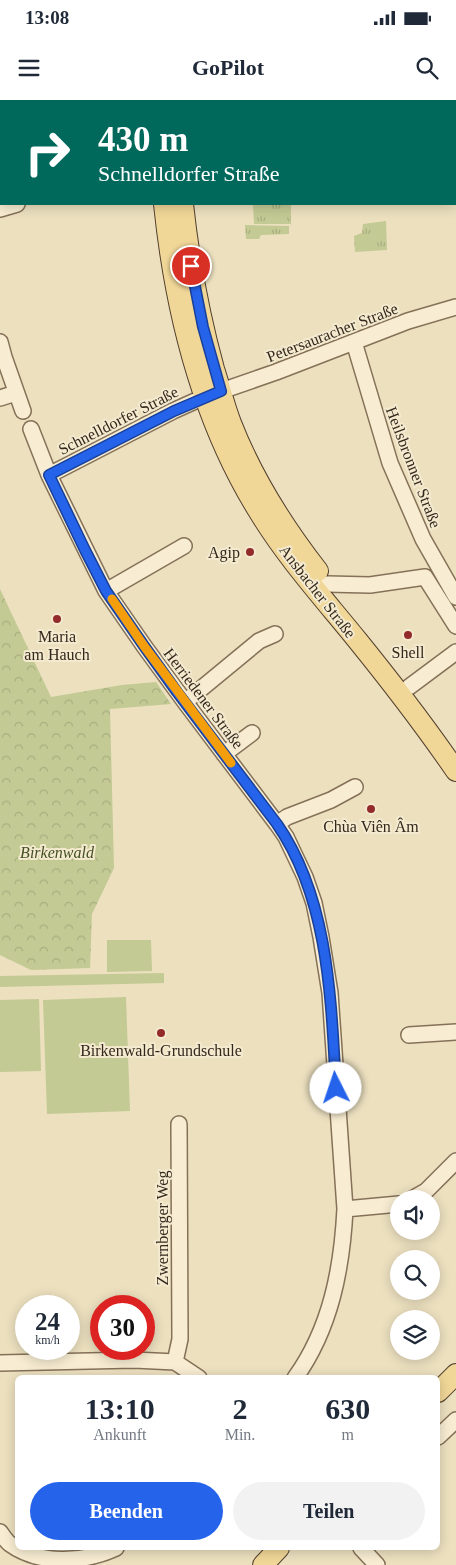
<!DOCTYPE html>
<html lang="de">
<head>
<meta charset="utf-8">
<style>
	body { margin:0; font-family:"Times New Roman",serif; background:#f2f2f3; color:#1f2937; height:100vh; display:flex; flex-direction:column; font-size:19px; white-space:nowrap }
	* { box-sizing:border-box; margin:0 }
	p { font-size:16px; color:#747a83 }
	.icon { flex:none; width:28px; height:28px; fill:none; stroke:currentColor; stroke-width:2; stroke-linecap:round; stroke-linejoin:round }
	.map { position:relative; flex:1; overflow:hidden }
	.panel { position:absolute; left:15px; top:1275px; width:425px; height:175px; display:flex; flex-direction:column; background:#fff; border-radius:8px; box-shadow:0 2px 12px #0003 }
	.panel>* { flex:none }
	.top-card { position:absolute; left:0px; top:0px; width:456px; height:105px; box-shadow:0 2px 12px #0003; background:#00695c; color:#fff; overflow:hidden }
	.tools { position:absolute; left:390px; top:1090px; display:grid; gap:10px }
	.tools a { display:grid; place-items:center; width:50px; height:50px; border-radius:50%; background:#fff; box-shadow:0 2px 12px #0003; font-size:25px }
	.speed { position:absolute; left:15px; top:1195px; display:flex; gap:10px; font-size:25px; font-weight:700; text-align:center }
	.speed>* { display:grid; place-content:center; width:65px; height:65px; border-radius:50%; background:#fff; box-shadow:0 2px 12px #0003; line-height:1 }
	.speed small { font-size:12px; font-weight:400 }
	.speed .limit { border:8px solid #d22; background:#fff; color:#111 }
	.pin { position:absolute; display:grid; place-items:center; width:42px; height:42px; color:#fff; margin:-21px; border:2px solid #fff; border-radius:50%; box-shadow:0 1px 5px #0007 }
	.me { position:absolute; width:55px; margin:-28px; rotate:356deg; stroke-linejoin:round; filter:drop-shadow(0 0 4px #0008) }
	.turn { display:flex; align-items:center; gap:18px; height:105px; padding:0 15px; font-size:22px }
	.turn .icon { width:65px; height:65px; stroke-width:2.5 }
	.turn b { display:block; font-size:35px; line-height:42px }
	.eta { display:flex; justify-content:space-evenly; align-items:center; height:85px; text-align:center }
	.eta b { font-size:30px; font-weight:700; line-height:35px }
	.button { display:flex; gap:10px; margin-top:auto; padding:10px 15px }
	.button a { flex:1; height:58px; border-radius:30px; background:#2563eb; color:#fff; font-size:20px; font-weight:700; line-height:58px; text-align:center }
	.button a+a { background:#f2f2f3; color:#1f2937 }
	.status { display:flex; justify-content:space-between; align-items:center; height:35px; padding:0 25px; background:#fff; direction:ltr }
	.status svg { height:14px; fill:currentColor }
	header { display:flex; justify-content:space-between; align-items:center; height:65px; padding:0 15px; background:#fff; font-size:22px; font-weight:700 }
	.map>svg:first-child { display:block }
	.grass { fill:url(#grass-tufts) }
	.forest { fill:url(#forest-crowns) }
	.pitch { fill:#c3ca94 }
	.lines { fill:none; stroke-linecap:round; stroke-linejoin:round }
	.minor-casing { stroke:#857158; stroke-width:18 }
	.major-casing { stroke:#523f2d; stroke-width:22 }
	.minor { stroke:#f8edd2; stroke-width:15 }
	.major { stroke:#f0d697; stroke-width:20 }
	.route-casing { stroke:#184099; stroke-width:12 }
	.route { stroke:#2563eb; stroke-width:9 }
	.slow { stroke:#f59e0b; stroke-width:9 }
	.poi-dot { fill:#922b2a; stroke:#f4eacf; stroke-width:2 }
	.labels { text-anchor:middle; stroke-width:4; stroke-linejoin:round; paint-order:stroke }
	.street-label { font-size:16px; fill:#34281c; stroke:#f4eacf }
	.poi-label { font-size:16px; fill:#34281c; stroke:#f4eacf }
	.park-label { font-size:16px; font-style:italic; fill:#445023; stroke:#f4eacf }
</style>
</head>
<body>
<div class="status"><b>13:08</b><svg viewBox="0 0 49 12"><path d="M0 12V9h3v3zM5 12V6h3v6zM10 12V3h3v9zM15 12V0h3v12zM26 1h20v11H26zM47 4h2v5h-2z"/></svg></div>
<header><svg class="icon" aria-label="menu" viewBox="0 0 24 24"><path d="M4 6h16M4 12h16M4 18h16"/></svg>GoPilot<svg class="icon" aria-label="search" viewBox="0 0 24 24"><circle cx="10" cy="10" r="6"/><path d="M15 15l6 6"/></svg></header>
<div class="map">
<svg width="456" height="1465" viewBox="0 0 456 1465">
	<defs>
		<pattern id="grass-tufts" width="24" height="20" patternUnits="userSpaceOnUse" patternTransform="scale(1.25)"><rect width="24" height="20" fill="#c3ca94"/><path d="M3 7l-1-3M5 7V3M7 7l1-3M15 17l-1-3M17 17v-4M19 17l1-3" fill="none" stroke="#a8ae7f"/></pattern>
		<pattern id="forest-crowns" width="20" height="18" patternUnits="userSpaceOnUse" patternTransform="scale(1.25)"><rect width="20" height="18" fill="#c3ca94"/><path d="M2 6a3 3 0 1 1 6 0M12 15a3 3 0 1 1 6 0" fill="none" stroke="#a8ae7f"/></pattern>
	</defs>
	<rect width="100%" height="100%" fill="#ece0bf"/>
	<!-- grass -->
	<path class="grass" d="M253 104H291V124H254Z
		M386 121 387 150 355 152 354 136 362 133 363 124Z
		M245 125 289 126V134L261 135 259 139H246Z"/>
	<!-- forest -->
	<path class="forest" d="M0 489 51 597 122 585 156 582 171 604 110 609 114 768 92 814 90 868 31 870 0 855Z"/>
	<!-- pitch -->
	<path class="pitch" d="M107 840H151L152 871 107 872Z
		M164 873V883L0 887V876Z
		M126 897 130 1011 47 1014 43 900Z
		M39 899 41 971 0 972V900Z"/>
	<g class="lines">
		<defs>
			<path id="minor" d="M0 109 17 104
				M0 242 4 257 23 311
				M354 242 390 363 423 439 456 497
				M0 298 16 293
				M31 329 49 375 106 491 144 546 185 602 277 724 286 737 305 777 314 803 321 837 330 893 345 1109C342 1168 331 1228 295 1278
				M49 375 173 311 204 297 276 272 408 221 456 207
				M327 484 370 485 425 477 456 526
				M106 491 184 446
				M409 587 456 552
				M185 602 259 541 275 534
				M224 654 252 633
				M277 724 287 717 331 700 355 687
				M409 935 456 932
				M412 1099 426 1091 456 1061
				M345 1109 399 1104
				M175 1262 180 1239 179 1024
				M0 1263 134 1260 175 1262 199 1278
				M438 1337 456 1320
				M0 1432C3 1436 6 1441 10 1444 39 1465 84 1463 116 1448
				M361 1448 377 1465"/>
			<path id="major" d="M158 0V1
				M178 0V1
				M164 104C175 211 201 319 259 412 287 458 324 499 358 541 392 583 425 626 456 671
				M183 104C189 160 199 214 214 269 220 287 224 305 231 323 252 377 283 426 318 471
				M438 1292 456 1274
				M263 1465 279 1448"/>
		</defs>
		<!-- minor casing -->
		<use href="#minor" class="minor-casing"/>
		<!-- major casing -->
		<use href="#major" class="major-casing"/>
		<!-- minor -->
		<use href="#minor" class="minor"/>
		<!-- major -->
		<use href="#major" class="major"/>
	</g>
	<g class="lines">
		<defs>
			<path id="route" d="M191 166 203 227 221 291 174 311 49 375 85 450 106 491 144 546 177 592 277 724C329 799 331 900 336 988"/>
		</defs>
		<!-- route casing -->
		<use href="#route" class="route-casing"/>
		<!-- route -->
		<use href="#route" class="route"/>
		<!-- slow -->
		<path class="slow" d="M112 499 144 546 231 663"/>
	</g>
	<!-- markers -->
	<g class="poi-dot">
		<circle cx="250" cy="452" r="5"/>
		<circle cx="57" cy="519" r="5"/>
		<circle cx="408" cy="535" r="5"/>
		<circle cx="371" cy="709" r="5"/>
		<circle cx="161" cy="933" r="5"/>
	</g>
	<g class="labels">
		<!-- street labels -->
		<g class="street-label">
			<text transform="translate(332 232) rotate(-21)" y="6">Petersauracher Straße</text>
			<text transform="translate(118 320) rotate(-27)" y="6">Schnelldorfer Straße</text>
			<text transform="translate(414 367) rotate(69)" y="6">Heilsbronner Straße</text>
			<text transform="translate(318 491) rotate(52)" y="6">Ansbacher Straße</text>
			<text transform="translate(204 598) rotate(53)" y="6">Herriedener Straße</text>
			<text transform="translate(162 1128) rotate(-90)" y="6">Zwernberger Weg</text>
		</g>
		<!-- poi labels -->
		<g class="poi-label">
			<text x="240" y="458" text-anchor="end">Agip</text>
			<text x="57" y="542">Maria<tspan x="57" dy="18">am Hauch</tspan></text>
			<text x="408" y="558">Shell</text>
			<text x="371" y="732">Chùa Viên Âm</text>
			<text x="161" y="956">Birkenwald-Grundschule</text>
		</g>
		<!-- park labels -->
		<g class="park-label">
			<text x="57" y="758">Birkenwald</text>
		</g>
	</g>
</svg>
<div class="tools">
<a><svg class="icon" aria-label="sound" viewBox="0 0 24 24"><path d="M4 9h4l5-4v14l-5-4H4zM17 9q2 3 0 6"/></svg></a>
<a><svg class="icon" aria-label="search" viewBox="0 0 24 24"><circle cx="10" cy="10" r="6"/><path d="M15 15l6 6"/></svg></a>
<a><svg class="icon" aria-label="layers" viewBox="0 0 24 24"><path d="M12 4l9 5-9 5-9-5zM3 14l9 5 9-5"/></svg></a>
</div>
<div class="speed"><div>24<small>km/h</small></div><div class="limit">30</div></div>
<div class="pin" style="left:191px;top:166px;background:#d93025"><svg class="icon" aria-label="arrive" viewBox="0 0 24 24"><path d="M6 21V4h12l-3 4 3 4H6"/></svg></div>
<svg class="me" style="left:336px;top:988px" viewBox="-20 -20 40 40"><circle r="19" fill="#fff"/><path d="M0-13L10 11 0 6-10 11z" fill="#2563eb"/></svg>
<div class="top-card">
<div class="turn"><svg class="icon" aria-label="right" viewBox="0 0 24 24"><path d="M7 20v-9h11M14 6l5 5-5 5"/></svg><div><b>430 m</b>Schnelldorfer Straße</div></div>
</div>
<section class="panel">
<div class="eta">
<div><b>13:10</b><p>Ankunft</p></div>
<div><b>2</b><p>Min.</p></div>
<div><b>630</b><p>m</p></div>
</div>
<div class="button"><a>Beenden</a><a>Teilen</a></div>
</section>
</div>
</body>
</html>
